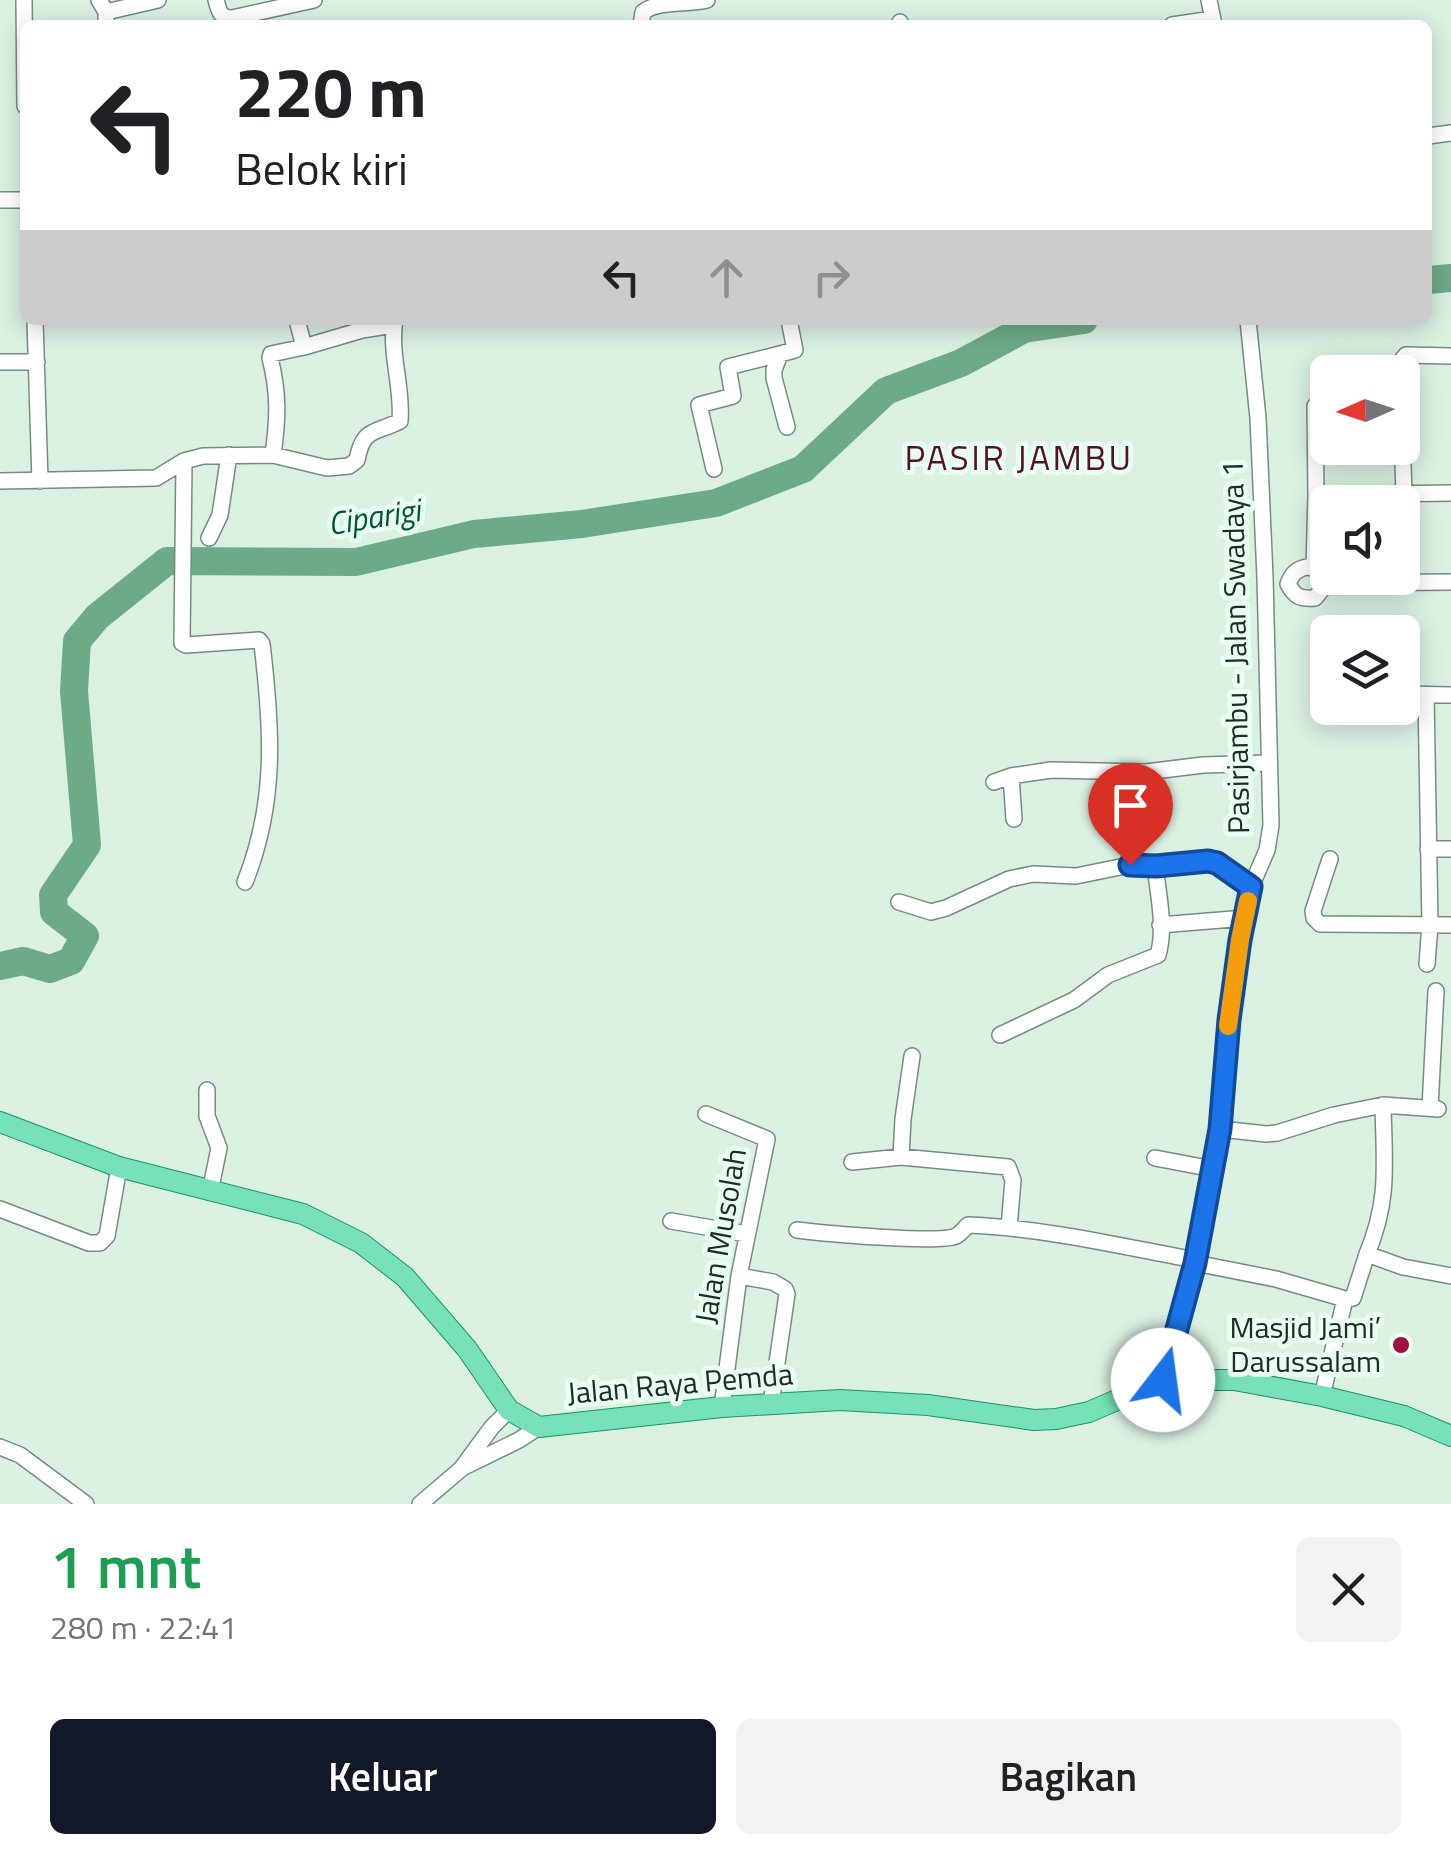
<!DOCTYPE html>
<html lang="id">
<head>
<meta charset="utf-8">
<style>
	body { margin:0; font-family:"Titillium Web",sans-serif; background:#f2f2f2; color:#202124; height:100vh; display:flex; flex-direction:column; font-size:38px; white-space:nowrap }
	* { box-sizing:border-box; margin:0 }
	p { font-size:32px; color:#757577 }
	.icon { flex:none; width:55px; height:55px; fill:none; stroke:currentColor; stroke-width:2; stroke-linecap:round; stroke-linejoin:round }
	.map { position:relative; height:1504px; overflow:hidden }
	.details { display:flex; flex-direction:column; background:#fff; flex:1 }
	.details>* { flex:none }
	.banner { position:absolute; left:20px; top:20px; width:1412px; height:305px; border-radius:15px; box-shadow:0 5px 25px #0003; background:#fff; color:#202124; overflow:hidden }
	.needle { width:65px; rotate:267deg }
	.controls { position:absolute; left:1310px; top:355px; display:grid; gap:20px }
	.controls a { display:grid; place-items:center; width:110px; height:110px; border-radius:15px; background:#fff; box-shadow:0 5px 25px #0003; font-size:50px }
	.pin { position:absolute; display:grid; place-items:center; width:85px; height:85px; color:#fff; margin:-102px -42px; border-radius:50% 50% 50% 0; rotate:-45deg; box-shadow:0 0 10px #0007 }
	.pin .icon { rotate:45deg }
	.me { position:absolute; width:110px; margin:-55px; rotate:15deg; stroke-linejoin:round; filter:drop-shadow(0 0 8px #0008) }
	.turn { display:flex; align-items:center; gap:35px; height:210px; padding:0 50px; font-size:45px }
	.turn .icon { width:130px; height:130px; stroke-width:2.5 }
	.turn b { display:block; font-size:70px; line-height:85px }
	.lanes { display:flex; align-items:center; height:95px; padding:0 50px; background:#0003; justify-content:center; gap:50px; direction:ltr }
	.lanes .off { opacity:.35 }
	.round { display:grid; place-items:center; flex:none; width:105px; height:105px; border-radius:15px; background:#f2f2f2 }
	.head { display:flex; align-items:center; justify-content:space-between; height:170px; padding:0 50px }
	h1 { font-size:60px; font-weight:600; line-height:75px; color:#1e9e55 }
	.primary-button { display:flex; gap:20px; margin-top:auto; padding:20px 50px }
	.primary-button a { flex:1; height:115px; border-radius:15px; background:#111827; color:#fff; font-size:40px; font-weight:600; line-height:115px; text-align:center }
	.primary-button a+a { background:#f2f2f2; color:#202124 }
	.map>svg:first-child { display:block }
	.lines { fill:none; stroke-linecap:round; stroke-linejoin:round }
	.river { stroke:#6daa87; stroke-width:28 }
	.minor-casing { stroke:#768c7f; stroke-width:18 }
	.major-casing { stroke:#1d9463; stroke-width:22 }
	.minor { stroke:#fff; stroke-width:15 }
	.major { stroke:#76e1b6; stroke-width:20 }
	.route-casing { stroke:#114b97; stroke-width:25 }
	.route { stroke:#1a73e8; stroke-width:18 }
	.slow { stroke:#f59e0b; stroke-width:18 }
	.poi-dot { fill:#a50e45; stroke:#e7fef0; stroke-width:4 }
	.labels { text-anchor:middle; stroke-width:10; stroke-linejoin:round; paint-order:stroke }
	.street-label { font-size:30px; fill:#222b25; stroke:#e7fef0 }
	.poi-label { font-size:30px; fill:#222b25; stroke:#e7fef0; text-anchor:end }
	.water-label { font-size:32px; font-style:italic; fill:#055534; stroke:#e7fef0 }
	.quarter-label { font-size:35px; letter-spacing:2.5px; fill:#561125; stroke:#e7fef0 }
</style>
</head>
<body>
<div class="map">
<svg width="1451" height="1504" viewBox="0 0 1451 1504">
	<rect width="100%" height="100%" fill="#daf1e2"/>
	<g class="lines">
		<!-- river -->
		<path class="river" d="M1428 280 1451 278
			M0 966 23 961 50 969 71 961 85 936 54 912 53 895 87 845 74 691 77 641 97 617 167 561 356 562 474 534 582 524 716 503 803 469 886 391 961 363 1024 329 1084 320"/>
		<defs>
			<path id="minor" d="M24 0 25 106
				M99 0 106 12V25
				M216 0C219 11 220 18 232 18L314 0
				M1209 0 1214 25
				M106 12 158 0
				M900 22V25
				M641 25 643 12C659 0 687 5 707 0
				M1172 25 1213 19
				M1428 136 1451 133
				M0 200H25
				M35 320 40 481
				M297 320 304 347 362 330 393 325
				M0 362H37
				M1401 372V361L1406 355 1451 356
				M787 427 774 378V370L780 354 795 350 789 320
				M1402 437 1404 493
				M273 455C278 419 279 393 270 358L271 354 304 347
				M184 461 182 643 186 645 259 640 262 644C272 728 277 802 245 882
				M714 469 699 405 733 396 728 367 780 354
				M0 481 156 478 184 461 203 456 273 455 327 468 349 466 357 460C363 427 375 434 400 421 403 387 389 353 395 320
				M1316 495 1451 493
				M209 538 220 515 229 455
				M1307 567 1314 568 1327 583 1315 598C1300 599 1295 597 1288 584 1292 574 1296 569 1307 567Z
				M1314 568 1316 495 1315 406
				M1327 583 1451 582
				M1402 694 1451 695
				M1426 695 1430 925 1427 964
				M1011 776 1014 819
				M994 782 1011 776 1051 770 1146 772 1203 765 1268 763
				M1428 849H1451
				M1330 859 1313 911 1314 918 1320 924 1451 925
				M899 902 931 912 946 908 1009 879 1033 874 1076 876 1130 865 1155 866 1195 860 1217 863 1251 887
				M1160 925 1245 918
				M1000 1035 1074 1000 1108 975 1158 955C1166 928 1158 893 1155 866
				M207 1090V1116L219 1148 210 1192
				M1430 1108 1436 991
				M706 1114 767 1139 739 1276 722 1407
				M1221 1129 1266 1134 1277 1133 1334 1115 1383 1105 1438 1109
				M901 1157 903 1119 912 1056
				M1155 1158 1213 1169
				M852 1162 901 1157 1008 1167 1013 1180 1009 1228
				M0 1209 89 1243H100L107 1236 119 1167
				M671 1221 747 1234
				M797 1230C821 1233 940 1244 956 1236 961 1233 964 1229 968 1225 1044 1228 1120 1246 1195 1260
				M1367 1254C1390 1199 1384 1163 1383 1105
				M1195 1263 1276 1279 1345 1299 1353 1298 1367 1254 1403 1267 1451 1276
				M739 1276 773 1282 785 1289 787 1294 771 1404
				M1163 1380 1195 1263 1221 1129 1229 1020 1240 940 1251 887 1267 850 1271 825 1265 577 1258 418 1248 320
				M1322 1396 1345 1299
				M0 1447 20 1455 86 1504
				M464 1467 519 1440 539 1427
				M420 1504 461 1469 492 1427 509 1410"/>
			<path id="major" d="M0 1122 119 1167 303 1214 361 1243 405 1277 467 1349 509 1410 539 1427 722 1407 840 1400 928 1405 1034 1420 1056 1419 1089 1412 1163 1380H1234L1322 1396 1404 1416 1451 1436"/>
		</defs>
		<!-- minor casing -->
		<use href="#minor" class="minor-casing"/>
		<!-- major casing -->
		<use href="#major" class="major-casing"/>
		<!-- minor -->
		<use href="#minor" class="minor"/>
		<!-- major -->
		<use href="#major" class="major"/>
	</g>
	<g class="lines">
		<defs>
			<path id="route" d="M1130 865 1156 866 1208 861 1217 863 1251 887 1240 940 1229 1020 1220 1129 1195 1263 1163 1380"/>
		</defs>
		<!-- route casing -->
		<use href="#route" class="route-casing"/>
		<!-- route -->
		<use href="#route" class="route"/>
		<!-- slow -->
		<path class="slow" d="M1228 1026 1240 940 1248 901"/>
	</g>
	<!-- markers -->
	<circle class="poi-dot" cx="1401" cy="1345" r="10"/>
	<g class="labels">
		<!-- street labels -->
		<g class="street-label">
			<text transform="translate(1236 647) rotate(-91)" y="10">Pasirjambu - Jalan Swadaya 1</text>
			<text transform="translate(721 1236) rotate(-80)" y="10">Jalan Musolah</text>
			<text transform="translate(680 1384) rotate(-5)" y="10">Jalan Raya Pemda</text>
		</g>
		<!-- poi labels -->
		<g class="poi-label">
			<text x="1381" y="1338">Masjid Jami’<tspan x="1381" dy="34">Darussalam</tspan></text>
		</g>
		<!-- water labels -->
		<g class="water-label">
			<text transform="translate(374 517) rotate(-9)" y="11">Ciparigi</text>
		</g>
		<!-- quarter labels -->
		<g class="quarter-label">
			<text x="1019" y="470">PASIR JAMBU</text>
		</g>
	</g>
</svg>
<div class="controls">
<a><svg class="needle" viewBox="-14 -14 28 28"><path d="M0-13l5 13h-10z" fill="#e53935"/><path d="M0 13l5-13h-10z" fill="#757577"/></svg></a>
<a><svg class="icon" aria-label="sound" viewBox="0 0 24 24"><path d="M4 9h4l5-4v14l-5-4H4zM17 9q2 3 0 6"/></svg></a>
<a><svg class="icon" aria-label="layers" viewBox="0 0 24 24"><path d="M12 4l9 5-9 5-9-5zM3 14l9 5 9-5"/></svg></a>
</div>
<div class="pin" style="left:1130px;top:865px;background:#d93025"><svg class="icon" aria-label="arrive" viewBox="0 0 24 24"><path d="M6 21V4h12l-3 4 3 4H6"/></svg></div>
<svg class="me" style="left:1163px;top:1380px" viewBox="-20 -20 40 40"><circle r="19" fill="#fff"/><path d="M0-13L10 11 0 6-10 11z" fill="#1a73e8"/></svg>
<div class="banner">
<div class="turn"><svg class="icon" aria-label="left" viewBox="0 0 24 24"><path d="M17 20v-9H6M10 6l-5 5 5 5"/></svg><div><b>220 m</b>Belok kiri</div></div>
<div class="lanes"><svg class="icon" aria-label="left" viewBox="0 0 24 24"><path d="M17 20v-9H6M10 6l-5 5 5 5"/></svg><svg class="icon off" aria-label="ahead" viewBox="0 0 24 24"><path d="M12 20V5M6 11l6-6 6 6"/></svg><svg class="icon off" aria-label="right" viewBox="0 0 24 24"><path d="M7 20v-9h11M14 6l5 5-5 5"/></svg></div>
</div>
</div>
<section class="details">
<div class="head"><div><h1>1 mnt</h1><p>280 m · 22:41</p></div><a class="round"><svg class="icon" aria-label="close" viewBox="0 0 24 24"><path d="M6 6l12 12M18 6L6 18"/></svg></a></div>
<div class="primary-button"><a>Keluar</a><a>Bagikan</a></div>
</section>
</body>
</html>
